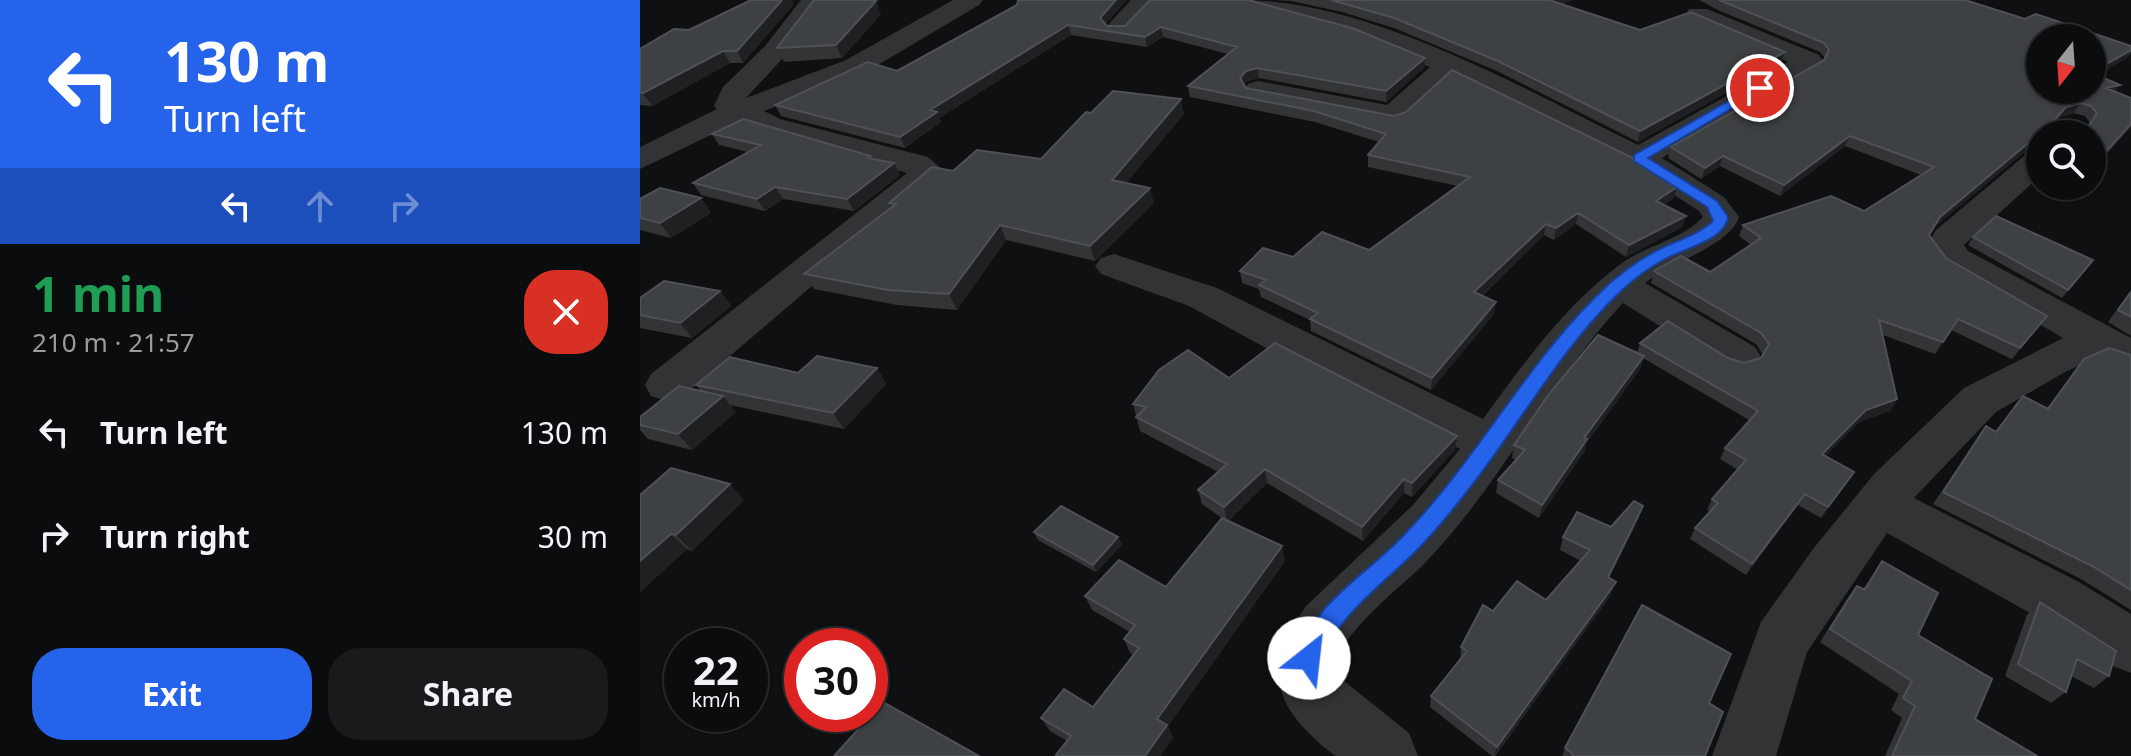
<!DOCTYPE html>
<html lang="en">
<head>
<meta charset="utf-8">
<style>
	body { margin:0; font-family:"Noto Sans",sans-serif; background:#191a1b; color:#f1f3f6; height:100vh; display:flex; flex-direction:column; font-size:30px; white-space:nowrap }
	* { box-sizing:border-box; margin:0 }
	p { font-size:26px; color:#9a9b9d }
	.icon { flex:none; width:44px; height:44px; fill:none; stroke:currentColor; stroke-width:2; stroke-linecap:round; stroke-linejoin:round }
	.map { position:relative; flex:1; overflow:hidden }
	.panel { display:flex; flex-direction:column; background:#0b0c0d; width:640px }
	.panel>* { flex:none }
	.banner { background:#2563eb; color:#fff; overflow:hidden }
	.needle { width:52px; rotate:197deg }
	.tools { position:absolute; left:1386px; top:24px; display:grid; gap:16px }
	.tools a { display:grid; place-items:center; width:80px; height:80px; border-radius:50%; background:#0b0c0d; box-shadow:0 2px 6px #0004,0 0 0 2px #2b2c2e; font-size:40px }
	.speed { position:absolute; left:24px; top:628px; display:flex; gap:16px; font-size:40px; font-weight:700; text-align:center }
	.speed>* { display:grid; place-content:center; width:104px; height:104px; border-radius:50%; background:#0b0c0d; box-shadow:0 2px 6px #0004,0 0 0 2px #2b2c2e; line-height:1 }
	.speed small { font-size:20px; font-weight:400 }
	.speed .limit { border:12px solid #d22; background:#fff; color:#111 }
	.pin { position:absolute; display:grid; place-items:center; width:68px; height:68px; color:#fff; margin:-34px; border:4px solid #fff; border-radius:50%; box-shadow:0 2px 8px #0007 }
	.me { position:absolute; width:88px; margin:-44px; rotate:29deg; stroke-linejoin:round; filter:drop-shadow(0 0 6px #0008) }
	.turn { display:flex; align-items:center; gap:28px; height:168px; padding:0 32px; font-size:36px }
	.turn .icon { width:104px; height:104px; stroke-width:2.5 }
	.turn b { display:block; font-size:56px; line-height:68px }
	.lanes { display:flex; align-items:center; height:76px; padding:0 32px; background:#0003; justify-content:center; gap:40px; direction:ltr }
	.lanes .off { opacity:.35 }
	.round { display:grid; place-items:center; flex:none; width:84px; height:84px; border-radius:32px; background:#191a1b }
	.headline { display:flex; align-items:center; justify-content:space-between; height:136px; padding:0 32px }
	h1 { font-size:48px; font-weight:700; line-height:60px; color:#1e9e55 }
	.cta { display:flex; gap:16px; margin-top:auto; padding:16px 32px }
	.cta a { flex:1; height:92px; border-radius:32px; background:#2563eb; color:#fff; font-size:32px; font-weight:700; line-height:92px; text-align:center }
	.cta a+a { background:#191a1b; color:#f1f3f6 }
	ul { padding:0; list-style:none }
	li { display:flex; align-items:center; gap:24px; height:104px; padding:0 32px }
	li div { flex:1 }
	li b { display:block; font-size:30px }
	li em { font-style:normal }
	main { display:flex; flex:1; min-height:0 }
	.map>svg:first-child { display:block }
	.lines { fill:none; stroke-linecap:round; stroke-linejoin:round }
	.minor { fill:#313335; fill-rule:evenodd }
	.wall { fill:#323436; fill-rule:evenodd }
	.shaded-wall { fill:#1f2022 }
	.building { fill:#3e4143; stroke:#4e5155; stroke-width:2; fill-rule:evenodd }
	.route { fill:#2563eb; stroke:#184099; stroke-width:2 }
</style>
</head>
<body>
<main>
<section class="panel">
<div class="banner">
<div class="turn"><svg class="icon" aria-label="left" viewBox="0 0 24 24"><path d="M17 20v-9H6M10 6l-5 5 5 5"/></svg><div><b>130 m</b>Turn left</div></div>
<div class="lanes"><svg class="icon" aria-label="left" viewBox="0 0 24 24"><path d="M17 20v-9H6M10 6l-5 5 5 5"/></svg><svg class="icon off" aria-label="ahead" viewBox="0 0 24 24"><path d="M12 20V5M6 11l6-6 6 6"/></svg><svg class="icon off" aria-label="right" viewBox="0 0 24 24"><path d="M7 20v-9h11M14 6l5 5-5 5"/></svg></div>
</div>
<div class="headline"><div><h1>1 min</h1><p>210 m · 21:57</p></div><a class="round" style="background:#d93025;color:#fff"><svg class="icon" aria-label="close" viewBox="0 0 24 24"><path d="M6 6l12 12M18 6L6 18"/></svg></a></div>
<ul>
<li><svg class="icon" aria-label="left" viewBox="0 0 24 24"><path d="M17 20v-9H6M10 6l-5 5 5 5"/></svg><div><b>Turn left</b></div><em>130 m</em></li>
<li><svg class="icon" aria-label="right" viewBox="0 0 24 24"><path d="M7 20v-9h11M14 6l5 5-5 5"/></svg><div><b>Turn right</b></div><em>30 m</em></li>
</ul>
<div class="cta"><a>Exit</a><a>Share</a></div>
</section>
<div class="map">
<svg width="1491" height="756" viewBox="0 0 1491 756">
	<rect width="100%" height="100%" fill="#0f1011"/>
	<g class="lines">
		<!-- minor -->
		<path class="minor" d="M161 0H186L143 58 106 98 206 60 313 0H343L339 5 226 72 124 111 140 119 288 157 303 170 301 176 43 396 27 401 11 396 5 385 11 374 267 173 118 131 98 122 0 169V147L77 109 74 106 83 87 125 46Z
			M491 0H517L487 33H469L465 28Z
			M600 0C732 0 881 88 998 145L1148 62 1049 19 1046 14 1049 9H1067L1179 55 1183 61 1179 67 1022 158 1084 197 1099 217C1091 245 1029 263 1005 283L1115 347 1121 357 1115 367 1100 372 1085 367 983 303C907 384 860 487 782 566 763 585 680 649 699 677L769 733 778 756H695C635 709 619 671 666 606L773 505 820 449 701 389 549 306 461 274 455 266 461 258 474 254 577 288 843 419C883 364 924 307 978 266 1003 246 1042 240 1063 217L1059 211 988 165 811 77 764 121 753 124 608 96 604 90 608 84 618 81 747 105 790 67 713 35 604 5Z
			M1400 149V176L1324 245 1328 251 1491 338V370L1458 357 1425 372 1356 412 1274 498 1439 582 1491 614V673L1470 665 1399 618 1247 533 1167 652 1136 756H1072L1121 622 1173 549 1234 474 1324 388 1423 338 1302 267 1286 246 1296 230 1389 152Z"/>
	</g>
	<!-- wall -->
	<path class="wall" d="M378 0H487L465 24 467 26H485L510 0 785 58 784 68 746 102 619 78 607 81 604 85 606 88 1034 198 1024 205 1042 227 986 257 936 224 914 240 904 235 842 296 854 314 791 390 671 331 670 320 621 297 619 289 602 283 600 271 653 257 729 250 818 186 728 167V155L739 142 675 122 550 97 548 86 588 54 523 37 507 47 431 35 299 118 301 122 265 148 141 116 135 105 257 71 377 5Z
		M635 0H932L923 4 1000 30 1145 52 1141 62 998 142 857 71 754 28 702 12 651 1Z
		M1059 0H1325L1385 19 1491 46V53L1488 57 1458 75 1475 92 1491 127 1455 167 1452 166V134H1400L1387 150 1293 228 1289 235 1306 258 1407 316 1372 359 1311 330 1295 354 1243 335 1257 399 1250 411 1219 422 1185 456 1206 483 1181 518 1158 505 1106 575 1050 539 1055 528 1070 512 1067 510 1072 499 1098 470 1080 459 1085 448 1109 420 1003 358 1000 369 946 444 944 452 899 518 856 493 858 480 876 460 872 458 874 445 997 353 1000 343 1088 358 1104 363 1121 358 1123 355 1116 344 1011 283 1014 271 1070 272 1111 245 1099 236 1103 225 1224 211 1281 175 1205 146 1140 196 1080 166 1061 179 1028 158 1031 147 1185 58 1180 52 1080 11ZM1434 113 1445 116 1450 123 1448 127H1414L1413 125 1420 117Z
		M154 4 103 63H90L12 106 0 105V49L49 30Z
		M241 14 202 58 144 62 137 48Z
		M544 114 486 183 514 203 455 261 366 240 317 310 257 305 174 289 164 274 251 207 249 203 313 171 401 159Z
		M72 134 254 163 260 175 214 211 143 199 125 211 61 195 53 183 108 152 79 145Z
		M61 198 71 213 31 238 0 230V199Z
		M1333 237 1453 260 1422 298 1328 245Z
		M1491 290V336L1468 322Z
		M80 291 91 306 52 338 0 328V298Z
		M1491 355V610L1441 579 1293 504 1346 426 1356 431 1407 408 1444 359Z
		M237 368 246 384 204 429 90 405 96 412 52 450 8 439 0 430V417L61 391 56 385 158 373Z
		M589 378 817 436 815 450 772 497 764 493 723 541 627 483 588 521 645 561 528 726 533 738 520 756H417L416 755 427 741 410 731 401 718 453 707 493 655 490 653 484 639 490 632 452 610 445 596 526 587 583 519 562 504 558 490 578 472 500 431 493 404Z
		M0 495 104 500 52 551 47 549 0 592Z
		M1003 506 998 520 969 578 971 595 855 756H852L790 707 791 696 820 660 821 647 853 611 906 600 941 561 920 550 923 537 971 527Z
		M394 532 478 537 482 545 456 572 398 540Z
		M1242 561 1278 635 1335 719 1397 756H1245L1262 718 1251 710 1259 694 1180 642 1207 599 1217 586 1223 589Z
		M1400 602 1469 676 1454 688 1431 676 1426 692 1411 703 1365 676 1387 615Z
		M1069 703 1065 756H922L925 748Z"/>
	<!-- shaded-wall -->
	<path class="shaded-wall" d="M142 0H152L154 4 103 63 97 51Z
		M476 0H487L462 28 460 18Z
		M913 0H932L911 10Z
		M236 1 241 14 202 58 196 45Z
		M428 25 431 35 299 118 301 122 265 148 260 137 290 110Z
		M521 27 523 37 507 47 505 37Z
		M1491 50V53L1488 57 1452 79V72Z
		M83 51 90 63 12 106 3 93Z
		M1145 52 1141 62 998 142 1000 131Z
		M785 58 784 68 746 102V91Z
		M617 68 619 78 607 81 602 88 600 78 606 71Z
		M1480 85 1473 95 1466 88Z
		M541 99 544 114 476 195 472 180Z
		M1440 103 1434 113 1420 117 1405 134 1411 124 1426 107Z
		M1491 124V127L1455 167 1462 156Z
		M1210 136 1205 146 1140 196 1144 185Z
		M1400 138V147L1387 150 1293 228 1300 217 1393 139Z
		M1083 156 1080 166 1061 179 1065 168Z
		M254 163 260 175 214 211 207 199Z
		M135 187 143 199 125 211 117 199Z
		M1037 187 1034 198 1013 213 1016 201Z
		M510 188 514 203 455 261 450 246Z
		M61 198 71 213 31 238 20 223Z
		M938 213 936 224 914 240 916 228Z
		M1046 216 1042 227 986 257 989 245Z
		M906 224 904 235 833 304 834 292Z
		M360 225 366 240 317 310 309 294Z
		M80 291 91 306 52 338 40 323Z
		M856 302 854 314 791 390 792 378Z
		M1004 356 1000 369 946 444 944 452 899 518 902 505 944 438Z
		M237 368 246 384 204 429 193 413Z
		M83 396 96 412 52 450 38 434Z
		M1257 399 1250 411 1219 422 1175 466 1182 454 1226 410Z
		M817 436 815 450 772 497V483Z
		M625 469 627 483 587 521 584 507Z
		M764 479V493L723 541 722 527Z
		M90 484 104 500 52 551 36 535Z
		M1165 494 1158 505 1106 575 1112 564Z
		M1003 506 998 520 963 590 968 577Z
		M31 534 47 549 0 592V561Z
		M478 537 482 545 456 572 453 565Z
		M642 546 645 561 528 726 533 738 520 756H505L517 719Z
		M976 582 971 595 854 756 857 747Z"/>
	<!-- building -->
	<path class="building" d="M111 0H142L97 51H83L3 93H0V49L34 29 49 30Z
		M174 0H228L236 1 196 45 137 48Z
		M378 0H476L460 18 467 26H485L510 0H608L712 28 785 58 746 91 617 68 606 71 600 78 606 88 754 116 766 112 812 70 989 156 1037 187 1016 201 1046 216 989 245 938 213 916 228 906 224 834 292 856 302 792 378 670 319 678 313 619 285 626 280 600 271 623 248 653 257 682 232 729 250 830 177 728 155 746 134 674 111 548 86 597 47 521 27 505 37 428 25 290 110 297 112 260 137 135 105 228 62 257 71 377 5Z
		M691 0H913L912 1 1000 30 1051 12 1145 52 1000 131 858 61 754 18Z
		M1079 0H1325L1385 19 1396 14 1491 46V50L1452 72V38H1400V90H1452V73L1480 85 1466 88 1491 98V124L1462 156 1452 153V134H1400V138L1393 139 1300 217 1289 235 1306 258 1407 316 1380 348 1318 319 1303 342 1239 320 1257 399 1226 410 1182 454 1214 472 1188 507 1165 494 1112 564 1055 528 1078 503 1072 499 1106 460 1085 448 1118 411 1000 343 1028 321 1088 358 1104 363 1121 358 1129 344 1121 333 1014 271 1041 256 1070 272 1121 238 1103 225 1191 196 1224 211 1294 167 1210 136 1144 185 1083 156 1065 168 1031 147 1184 60 1189 50 1184 43ZM1440 103 1451 106 1457 113 1448 127H1414L1411 124 1426 107Z
		M473 91 541 99 472 180 510 188 450 246 360 225 309 294 248 290 164 274 256 204 249 203 292 167 313 171 337 150 401 159 446 112 451 113Z
		M103 119 231 156 228 158 254 163 207 199 135 187 117 199 53 183 121 145 72 134Z
		M20 188 61 198 20 223 0 218V199Z
		M1356 216 1453 260 1428 290 1333 237Z
		M24 281 80 291 40 323 0 315V298Z
		M1491 292V317L1478 310Z
		M958 335 1004 356 944 438 947 439 902 505 858 480 885 450 874 445 909 394Z
		M635 343 817 436 772 483 764 479 722 527 625 469 584 507 558 490 587 464 496 417 506 407 493 404 519 370 548 350 589 378Z
		M1469 348 1491 355V590L1454 567 1303 492 1346 426 1356 432 1383 396 1408 409 1444 359Z
		M177 356 237 368 193 413 56 385 90 357 158 373Z
		M39 386 83 396 38 434 0 425V417Z
		M31 468 90 484 36 535 31 534 0 561V495Z
		M994 501 1003 506 968 577 976 582 857 747 791 696 827 651 821 647 843 605 853 611 877 581 906 600 950 550 923 537 937 512 971 527Z
		M421 506 478 537 453 565 394 532Z
		M582 518 642 546 517 719 527 725 505 756H418L416 755 431 736 401 718 424 689 453 707 499 648 484 639 495 625 445 596 479 560 526 587Z
		M1242 561 1298 593 1278 635 1352 679 1335 719 1397 756H1252L1275 706 1263 698 1272 681 1190 629 1217 586 1225 590Z
		M1400 602 1476 651 1469 676 1437 659 1426 692 1378 664Z
		M1002 605 1091 654 1069 703 1083 712 1065 756H932L933 754 925 748Z
		M243 702 339 756H194Z"/>
	<!-- route -->
	<path class="route" d="M1115 86 1126 88 1008 158 1077 201 1088 217C1086 240 1043 249 1025 259 1010 267 994 279 981 291 918 351 877 430 822 498 806 518 789 539 770 557 732 593 699 616 677 666L669 669 660 666 657 658C672 605 721 578 758 541 837 462 888 358 970 283 983 272 999 260 1014 252 1034 241 1057 236 1073 221L1067 207 994 161V155Z"/>
</svg>
<div class="tools">
<a><svg class="needle" viewBox="-14 -14 28 28"><path d="M0-13l5 13h-10z" fill="#e53935"/><path d="M0 13l5-13h-10z" fill="#9a9b9d"/></svg></a>
<a><svg class="icon" aria-label="search" viewBox="0 0 24 24"><circle cx="10" cy="10" r="6"/><path d="M15 15l6 6"/></svg></a>
</div>
<div class="speed"><div>22<small>km/h</small></div><div class="limit">30</div></div>
<div class="pin" style="left:1120px;top:88px;background:#d93025"><svg class="icon" aria-label="arrive" viewBox="0 0 24 24"><path d="M6 21V4h12l-3 4 3 4H6"/></svg></div>
<svg class="me" style="left:669px;top:658px" viewBox="-20 -20 40 40"><circle r="19" fill="#fff"/><path d="M0-13L10 11 0 6-10 11z" fill="#2563eb"/></svg>
</div>
</main>
</body>
</html>
